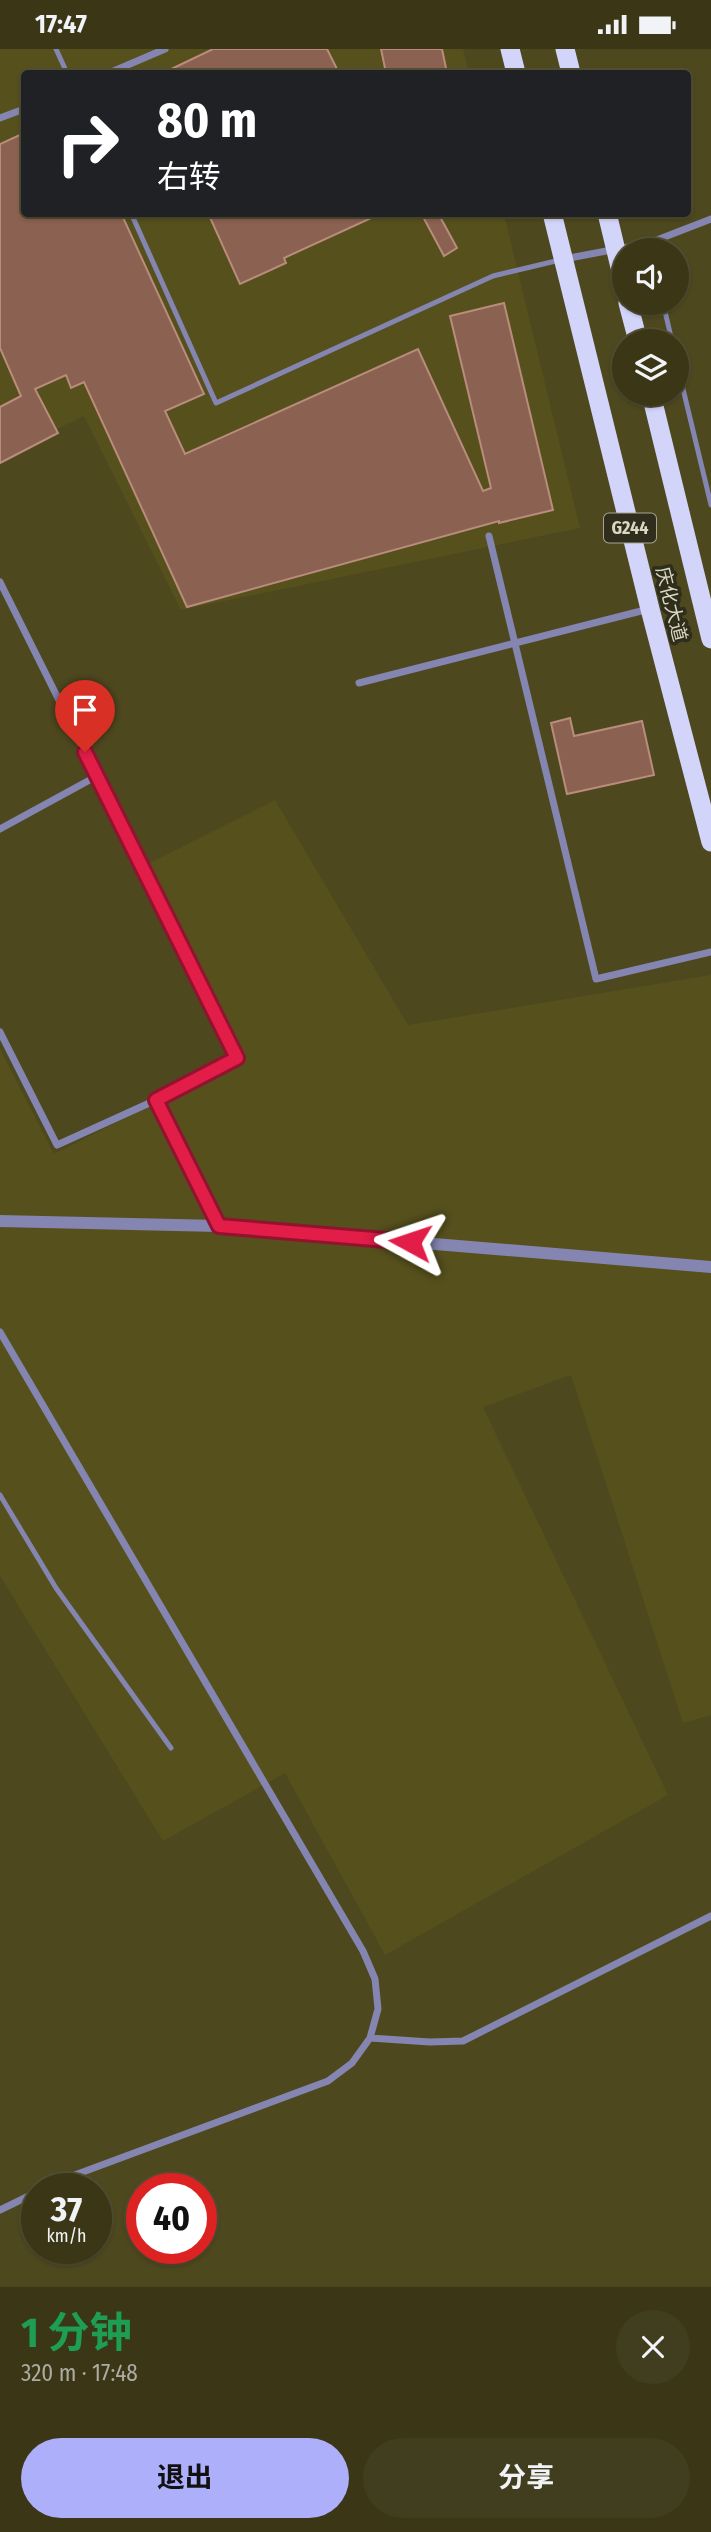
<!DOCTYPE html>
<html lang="zh">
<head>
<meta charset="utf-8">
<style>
	body { margin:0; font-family:"Fira Sans Condensed","Noto Sans SC",sans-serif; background:#413e1f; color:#f1f3f6; height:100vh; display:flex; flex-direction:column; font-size:26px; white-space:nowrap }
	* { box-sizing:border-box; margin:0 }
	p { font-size:23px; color:#ababa1 }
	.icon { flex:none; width:38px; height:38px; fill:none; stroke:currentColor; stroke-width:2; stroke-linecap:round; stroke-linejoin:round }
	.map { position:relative; height:2238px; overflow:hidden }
	.drawer { display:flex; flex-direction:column; background:#3a3616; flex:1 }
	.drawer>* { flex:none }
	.hud { position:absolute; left:21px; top:21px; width:670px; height:147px; border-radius:7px; box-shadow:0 2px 5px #0004,0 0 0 2px #545035; background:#202124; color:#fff; overflow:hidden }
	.tools { position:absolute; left:612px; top:189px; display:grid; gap:14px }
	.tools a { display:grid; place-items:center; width:77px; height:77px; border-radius:50%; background:#3a3616; box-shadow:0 2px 5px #0004,0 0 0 2px #545035; font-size:35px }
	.speed { position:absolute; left:21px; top:2124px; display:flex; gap:14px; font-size:35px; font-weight:700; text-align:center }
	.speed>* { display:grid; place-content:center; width:91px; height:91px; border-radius:50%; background:#3a3616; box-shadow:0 2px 5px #0004,0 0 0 2px #545035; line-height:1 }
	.speed small { font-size:18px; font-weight:400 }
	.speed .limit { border:10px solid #d22; background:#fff; color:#111 }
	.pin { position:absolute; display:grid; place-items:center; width:60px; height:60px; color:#fff; margin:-72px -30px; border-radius:50% 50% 50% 0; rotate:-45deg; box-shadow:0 0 7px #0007 }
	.pin .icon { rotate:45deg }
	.me { position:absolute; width:77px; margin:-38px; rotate:275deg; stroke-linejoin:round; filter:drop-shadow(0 0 5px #0008) }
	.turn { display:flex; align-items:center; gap:24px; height:147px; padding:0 21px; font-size:32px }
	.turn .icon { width:91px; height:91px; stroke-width:2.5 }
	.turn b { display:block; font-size:49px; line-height:60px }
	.round { display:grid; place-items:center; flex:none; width:74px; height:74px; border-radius:37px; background:#413e1f }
	.head { display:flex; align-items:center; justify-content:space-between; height:119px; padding:0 21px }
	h1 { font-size:42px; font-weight:700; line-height:52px; color:#1e9e55 }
	.button { display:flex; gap:14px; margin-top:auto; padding:14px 21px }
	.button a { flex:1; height:80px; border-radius:42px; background:#adaffb; color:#111; font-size:28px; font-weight:700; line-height:80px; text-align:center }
	.button a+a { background:#413e1f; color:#f1f3f6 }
	.status { display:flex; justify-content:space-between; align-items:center; height:49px; padding:0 35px; background:#3a3616; direction:ltr }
	.status svg { height:19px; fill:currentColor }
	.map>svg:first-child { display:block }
	.built { fill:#56501d }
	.building { fill:#8b6151; stroke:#b98c7b; stroke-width:2 }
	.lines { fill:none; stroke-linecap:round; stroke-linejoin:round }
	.service { stroke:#8485b0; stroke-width:5 }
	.minor { stroke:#8485b0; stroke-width:7 }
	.tertiary { stroke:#8485b0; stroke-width:12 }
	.trunk { stroke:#d3d4fa; stroke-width:19 }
	.route-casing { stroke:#92132f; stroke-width:18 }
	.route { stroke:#e11d48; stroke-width:12 }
	.labels { text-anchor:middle; stroke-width:7; stroke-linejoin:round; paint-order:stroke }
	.shield { fill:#2f2d1b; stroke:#a7a590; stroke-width:2 }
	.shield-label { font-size:18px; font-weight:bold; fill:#dad8c2 }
	.street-label { font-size:19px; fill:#dad8c2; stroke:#2f2d1b }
</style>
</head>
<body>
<div class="status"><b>17:47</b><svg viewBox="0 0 49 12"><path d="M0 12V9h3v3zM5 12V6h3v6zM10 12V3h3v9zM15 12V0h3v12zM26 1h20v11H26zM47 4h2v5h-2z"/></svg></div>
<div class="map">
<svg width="711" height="2238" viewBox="0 0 711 2238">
	<rect width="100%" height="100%" fill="#4d481e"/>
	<!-- built -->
	<path class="built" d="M0 0H463L469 24H24V164L504 165 580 479 181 561 84 367 0 408Z
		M275 751 408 976 711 926V1666L683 1674 571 1326 483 1358 668 1746 385 1906 285 1724 163 1792 0 1527V1000L54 1105 246 1008 148 815Z"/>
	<!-- building -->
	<path class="building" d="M213 0H327L339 24H163Z
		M381 0H442L447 24H386Z
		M24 84V164H121L204 345 165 362 185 405 418 300 483 442 491 439 450 267 504 254 553 461 499 474V472L187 558 84 333 71 339 66 326 35 340 58 384 0 414V358L21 347 0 299V95Z
		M208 164H382L284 209 286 214 240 235Z
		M421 164H438L457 199 444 207Z
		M570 669 574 687 642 672 654 726 567 745 551 674Z"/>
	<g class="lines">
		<!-- service -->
		<path class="service" d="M56 0 67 24
			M131 164 216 354 493 227 560 211
			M663 254 672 292
			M677 315 711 456
			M0 1446 56 1539 171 1699"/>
		<!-- minor -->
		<path class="minor" d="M109 24 165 0
			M0 69 24 60
			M564 210 649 194 711 170
			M489 487 596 930 711 903
			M0 533 237 1008 156 1051
			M359 634 649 560
			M0 780 97 727
			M0 983 57 1096 156 1051 219 1177
			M0 1283 363 1902 375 1930 378 1960 370 1989 352 2014 328 2032 64 2130 43 2140
			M370 1989 430 1993 463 1992 711 1867
			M0 2161 37 2143"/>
		<!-- tertiary -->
		<path class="tertiary" d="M0 1172 219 1177 711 1218"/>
		<!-- trunk -->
		<path class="trunk" d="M510 0 516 24
			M565 0 571 24
			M552 164 650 560 711 793
			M607 164 625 239
			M628 254 638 292
			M651 345 711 590"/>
	</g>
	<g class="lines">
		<defs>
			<path id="route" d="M85 703 237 1009 156 1051 219 1177 410 1193"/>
		</defs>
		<!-- route casing -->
		<use href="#route" class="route-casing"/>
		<!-- route -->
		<use href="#route" class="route"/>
	</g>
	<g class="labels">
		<!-- shield labels -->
		<rect class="shield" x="604" y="464.5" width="52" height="29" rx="5"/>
		<g class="shield-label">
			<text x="630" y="485">G244</text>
		</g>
		<!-- street labels -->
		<g class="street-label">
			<text transform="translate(672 555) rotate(76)" y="7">庆化大道</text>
		</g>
	</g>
</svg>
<div class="tools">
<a><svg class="icon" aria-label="sound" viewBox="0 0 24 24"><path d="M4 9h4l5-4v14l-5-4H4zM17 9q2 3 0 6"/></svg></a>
<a><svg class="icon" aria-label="layers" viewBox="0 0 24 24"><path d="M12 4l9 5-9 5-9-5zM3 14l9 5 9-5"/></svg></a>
</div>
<div class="speed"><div>37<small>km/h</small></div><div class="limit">40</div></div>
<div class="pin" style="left:85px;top:703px;background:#d93025"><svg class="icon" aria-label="arrive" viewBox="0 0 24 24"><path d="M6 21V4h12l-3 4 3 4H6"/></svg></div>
<svg class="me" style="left:410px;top:1193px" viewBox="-20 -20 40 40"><path d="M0-17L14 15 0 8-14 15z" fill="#e11d48" stroke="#fff" stroke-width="4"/></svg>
<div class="hud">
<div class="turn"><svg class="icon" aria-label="right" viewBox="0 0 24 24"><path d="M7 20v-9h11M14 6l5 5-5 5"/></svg><div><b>80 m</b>右转</div></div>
</div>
</div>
<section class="drawer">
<div class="head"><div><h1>1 分钟</h1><p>320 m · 17:48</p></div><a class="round"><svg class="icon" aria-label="close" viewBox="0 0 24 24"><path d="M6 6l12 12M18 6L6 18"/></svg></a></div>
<div class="button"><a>退出</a><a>分享</a></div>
</section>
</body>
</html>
